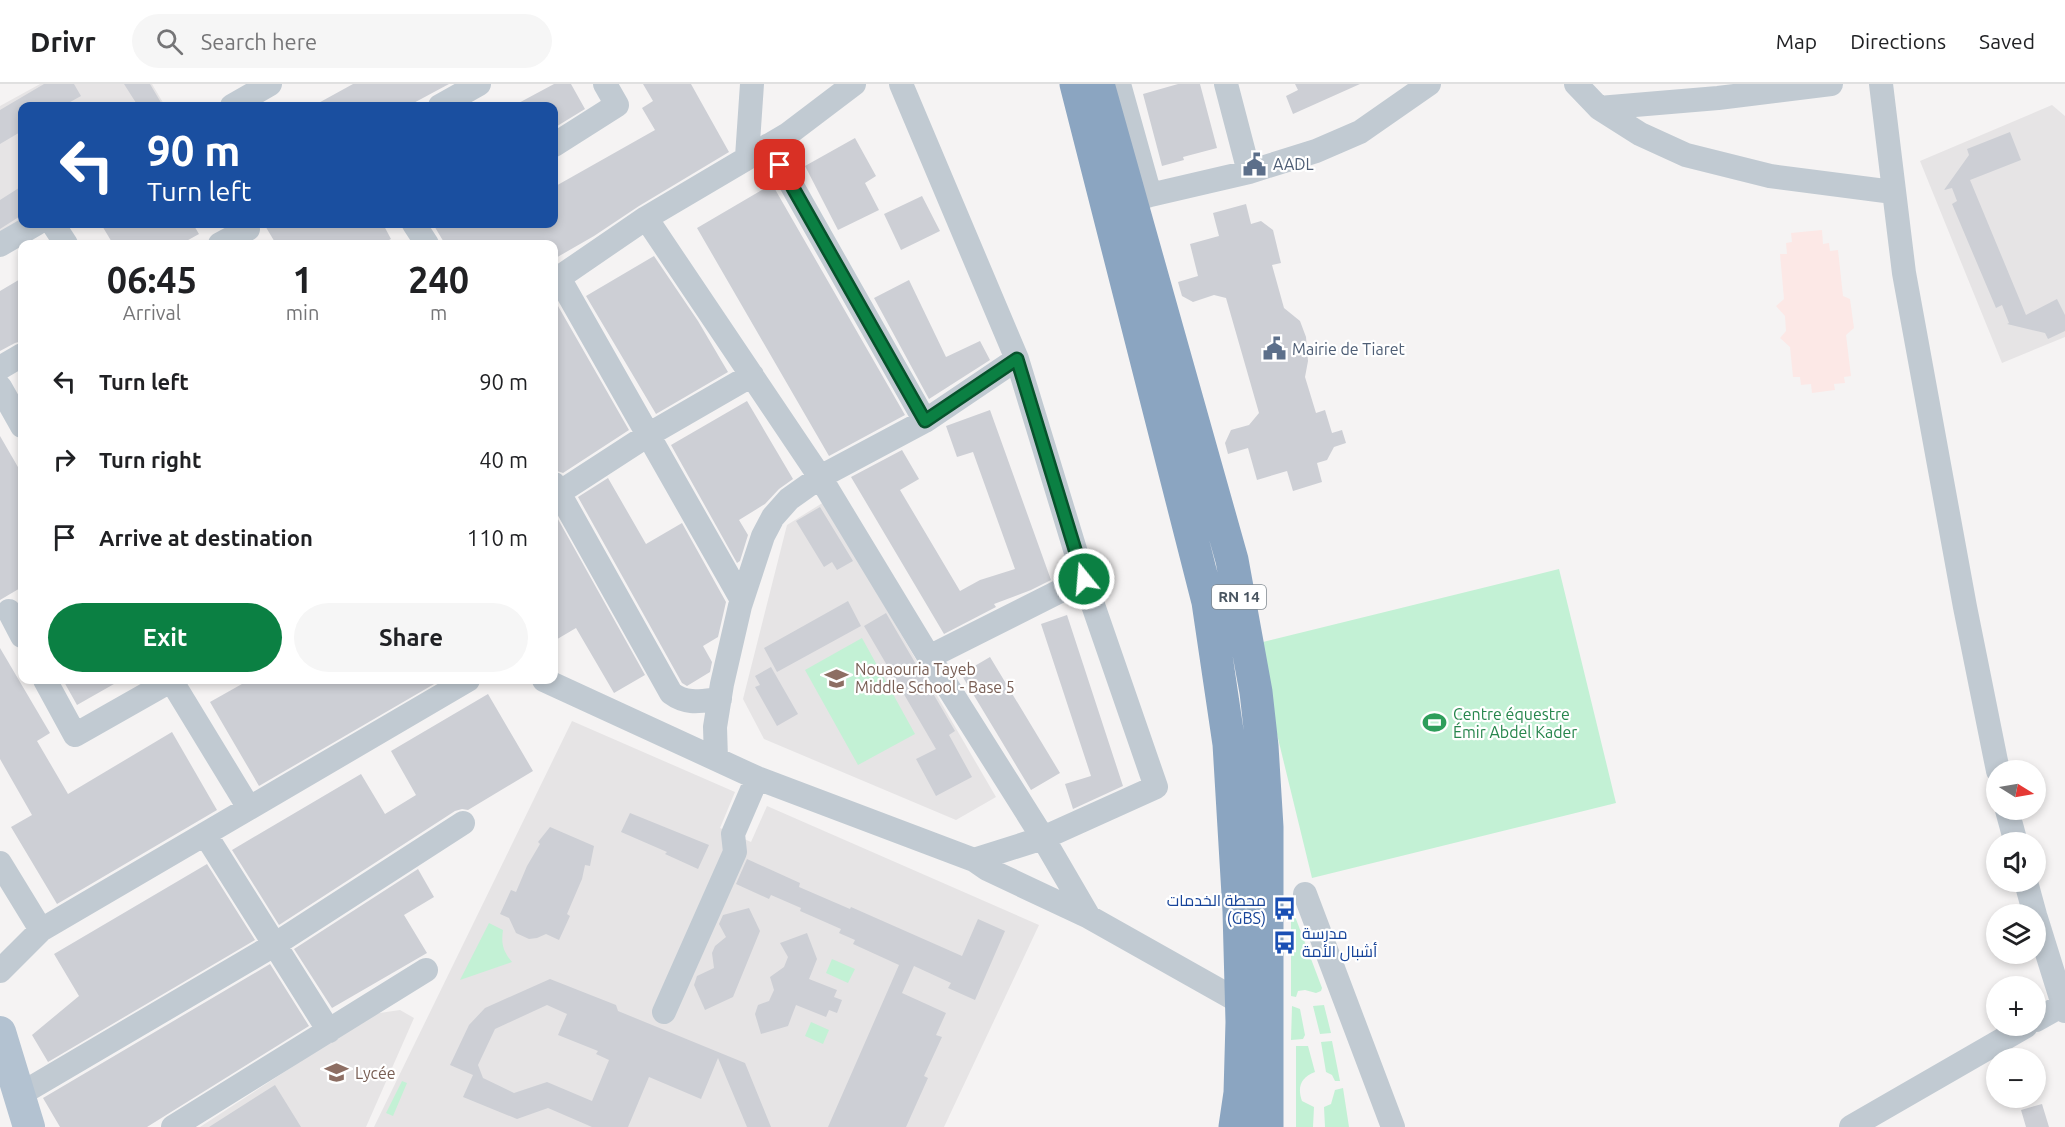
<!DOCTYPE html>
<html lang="en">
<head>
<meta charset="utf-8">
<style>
	body { margin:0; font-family:Ubuntu,Cairo,sans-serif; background:#f6f6f6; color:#202124; height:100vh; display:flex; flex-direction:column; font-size:22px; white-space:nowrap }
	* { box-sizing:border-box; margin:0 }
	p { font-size:20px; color:#757577 }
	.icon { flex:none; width:33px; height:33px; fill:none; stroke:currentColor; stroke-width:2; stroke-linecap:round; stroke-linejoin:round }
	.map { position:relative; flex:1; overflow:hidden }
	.panel { position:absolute; left:18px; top:156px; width:540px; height:444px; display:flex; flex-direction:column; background:#fff; border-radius:12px; box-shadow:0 3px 9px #0003 }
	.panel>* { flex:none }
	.banner { position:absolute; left:18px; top:18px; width:540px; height:126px; border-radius:12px; box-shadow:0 3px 9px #0003; background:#1a4fa0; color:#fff; overflow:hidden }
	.needle { width:39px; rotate:101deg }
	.buttons { position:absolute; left:1986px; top:676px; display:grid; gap:12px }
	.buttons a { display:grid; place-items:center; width:60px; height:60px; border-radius:50%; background:#fff; box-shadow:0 3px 9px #0003; font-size:30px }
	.pin { position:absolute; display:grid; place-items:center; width:51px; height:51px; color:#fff; margin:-26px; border-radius:12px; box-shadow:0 3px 9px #0006 }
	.me { position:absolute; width:66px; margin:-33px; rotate:343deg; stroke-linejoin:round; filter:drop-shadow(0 0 4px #0008) }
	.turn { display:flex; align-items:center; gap:21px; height:126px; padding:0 30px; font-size:27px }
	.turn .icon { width:78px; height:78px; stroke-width:2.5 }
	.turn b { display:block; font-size:42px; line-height:51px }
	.eta { display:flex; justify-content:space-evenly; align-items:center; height:102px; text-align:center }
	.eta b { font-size:36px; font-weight:700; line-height:42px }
	.primary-button { display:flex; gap:12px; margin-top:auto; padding:12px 30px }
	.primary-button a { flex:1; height:69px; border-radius:36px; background:#0b8043; color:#fff; font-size:24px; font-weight:700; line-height:69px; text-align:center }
	.primary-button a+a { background:#f6f6f6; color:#202124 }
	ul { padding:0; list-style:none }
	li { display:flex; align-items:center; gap:18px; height:78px; padding:0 30px }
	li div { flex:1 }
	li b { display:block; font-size:22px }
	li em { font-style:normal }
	header { display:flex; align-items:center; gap:36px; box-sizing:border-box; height:84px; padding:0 30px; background:#fff; border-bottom:2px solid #e0e0e0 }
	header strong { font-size:28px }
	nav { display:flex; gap:33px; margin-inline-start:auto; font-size:21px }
	.search { width:420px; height:54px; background:#f6f6f6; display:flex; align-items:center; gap:15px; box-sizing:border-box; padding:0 21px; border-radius:33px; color:#757577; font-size:22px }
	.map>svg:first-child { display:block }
	.education { fill:#e6e4e5 }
	.medical { fill:#fce8e6 }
	.green { fill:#c3f1d5 }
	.building { fill:#cdcfd5; fill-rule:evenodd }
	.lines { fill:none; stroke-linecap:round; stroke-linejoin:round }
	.minor { stroke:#c1cad2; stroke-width:24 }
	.major { stroke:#b3c2d1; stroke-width:32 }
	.highway { stroke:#8ba5c1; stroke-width:33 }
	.route-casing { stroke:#07532c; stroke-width:15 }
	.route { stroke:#0b8043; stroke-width:10 }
	.labels { text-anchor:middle; stroke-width:4.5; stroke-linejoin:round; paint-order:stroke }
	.shield { fill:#fff; stroke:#808990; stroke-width:1.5 }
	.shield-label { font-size:15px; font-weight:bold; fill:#4a5661 }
	.service-label { font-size:16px; fill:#4e5e75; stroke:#fff; text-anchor:start }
	.education-label { font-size:16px; fill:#785e54; stroke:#fff; text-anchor:start }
	.leisure-label { font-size:16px; fill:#27864d; stroke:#fff; text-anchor:start }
	.transit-label { font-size:16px; fill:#164399; stroke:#fff; text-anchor:end }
</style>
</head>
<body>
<header>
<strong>Drivr</strong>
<div class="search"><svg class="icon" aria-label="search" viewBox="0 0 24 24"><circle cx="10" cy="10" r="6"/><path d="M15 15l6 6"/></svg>Search here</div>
<nav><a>Map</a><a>Directions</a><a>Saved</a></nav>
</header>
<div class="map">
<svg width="2065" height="1043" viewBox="0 0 2065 1043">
	<rect width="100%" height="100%" fill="#f5f3f3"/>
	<!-- education -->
	<path class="education" d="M40 0H152L165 22H22V140L0 155V22Z
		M2052 21 2065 32V253L2002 279 1920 77Z
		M824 418 996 713 956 736 764 655 743 615 787 441Z
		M572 637 735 708 720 744 733 750 751 758 767 722 1039 841 944 1043H374Z
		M400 926 414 934 366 1043H200L373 930Z"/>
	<!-- medical -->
	<path class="medical" d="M1822 146 1823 160 1829 159 1830 167 1838 166 1843 212 1850 215 1854 244 1846 251 1851 292 1844 293 1845 299 1834 300 1835 306 1812 309 1811 300 1801 301 1800 293H1793L1790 263 1780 254 1786 247 1785 232 1776 222 1784 215 1780 170H1787L1786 159 1792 158 1791 149Z"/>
	<!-- green -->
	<path class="green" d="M1559 485 1616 719 1312 794 1255 560Z
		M862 554 915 650 858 681 805 586Z
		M1291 832H1295L1296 835 1322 904 1321 907 1316 909 1305 906 1298 907 1296 913 1291 912Z
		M489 839 503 846C501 860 503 867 512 878L460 896Z
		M832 875 855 885 848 899 826 889Z
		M1324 921 1331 949 1320 950 1313 922Z
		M1292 922 1300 925 1305 951 1303 955 1291 956Z
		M811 938 829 946 823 960 805 952Z
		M1332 957 1340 997H1335L1332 991 1326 988 1321 958Z
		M1296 962H1308L1315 988C1301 993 1297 1003 1302 1017L1314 1023 1313 1043H1296Z
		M402 997 407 999 393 1032 386 1029Z
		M1343 1004 1349 1043H1325L1324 1023 1331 1020 1335 1006Z"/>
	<!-- building -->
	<path class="building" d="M44 0H74L81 12 63 22H22V47L0 60V26Z
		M124 0H150L163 22H138Z
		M353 0H449L408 22H313Z
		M554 0H571L585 25 554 44V22H513Z
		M643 0H691L729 68 639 122 594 152 554 175V160H445L433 140H554V103L655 46 642 24 653 17Z
		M1178 0H1200L1217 64 1183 73 1184 76 1162 82 1143 10Z
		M1295 0H1360L1293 30 1286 12 1298 6Z
		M2010 48 2021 76 1970 96 2026 231 2057 215 2065 231V247L2048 255 2045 249 2007 240 2009 239 2002 221 1996 224 1952 120 1957 117 1952 104 1944 106 1969 71 1967 65Z
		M855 54 876 92 865 99 879 126 838 146 805 82Z
		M772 100 905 331 829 372 697 144Z
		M22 102V131L0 145V116Z
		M922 112 940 147 901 166 884 130Z
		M1246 120 1251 140 1261 137 1273 146 1281 179 1272 181 1284 224 1300 237 1306 253 1308 277 1305 293 1316 329 1325 326 1332 349 1342 346 1346 359 1334 363 1327 376 1317 379 1322 398 1293 407 1287 387 1257 396 1248 364 1228 370 1225 359 1231 346 1249 341 1259 329 1226 214 1214 211 1193 218 1182 212 1178 198 1198 192 1190 160 1219 152 1213 129Z
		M101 140H193L199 150 181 160H113Z
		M264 140H383L391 155 381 160H276Z
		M654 172 698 237 728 288 656 330 586 212Z
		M22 194V257L15 259 0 267V207Z
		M909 196 946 273 980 257 990 276 929 315 874 214Z
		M554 215 629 346 563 389 554 386Z
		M747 317 793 395 779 405 765 420 739 436 748 451 740 477 737 479 671 361Z
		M990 326 1051 496 1031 506 994 520 996 523 944 550 851 393 902 366 919 395 900 406 960 507 980 496 1015 485 973 368 957 373 946 342Z
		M0 352 22 390V503L0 516Z
		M608 394 646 460 682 439 726 518 718 553 703 562 712 578 710 588 687 602 682 599 578 413Z
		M820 423 853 477 837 486 832 478 824 483 796 437Z
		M554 428 645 591 614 609 576 544 554 557Z
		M848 517 861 542 777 588 764 564Z
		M886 529 955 647 949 651 972 693 936 712 916 675 936 665 864 542Z
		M1067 531 1123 702 1073 725 1065 700 1091 692 1041 540Z
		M0 564 50 649 37 657 68 710 172 648 217 726 57 820 11 743 32 731 0 675Z
		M990 573 1060 689 1031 706 961 590Z
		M771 583 798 630 777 642 755 603 760 601 755 592Z
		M63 596H121L77 621Z
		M249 596H441L259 702 210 618Z
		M488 610 533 687 468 726 462 725 455 727 279 841 232 766 361 690 385 730 416 711 391 667Z
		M630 729 709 761 698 785 665 770 667 768 621 748Z
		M550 743 594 762 590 782 585 781 582 795 567 830 570 832 559 856 546 850 537 854 529 855 516 849 509 834 500 830 511 806 516 808 527 782 540 760 538 758Z
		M747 775 800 799 799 803 850 825 851 823 962 872 978 835 1005 847 975 916 948 904 951 899 914 882 902 909 946 929 936 951 942 953 924 992 928 994 906 1043H828L899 881 853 860 855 856 839 849 841 845 800 827 801 824 771 811 769 815 736 800Z
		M207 780 255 856 48 978 32 951 79 912 54 870Z
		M418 785 434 813 404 831 427 869 332 924 294 865Z
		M749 824 760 847 733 913 705 926 694 901 697 892 714 884 712 869 715 862 726 853 719 840 723 831Z
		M807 849 817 875 809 895 837 906 834 913 842 916 837 929 829 926 826 933 796 921 788 942 761 950 755 930 758 921 769 917 774 906 770 893 784 883 788 873 780 859Z
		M270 880 309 942 147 1043H60L43 1014Z
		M550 895 616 921 618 927 745 979 771 1043H747L718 974 701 1015 649 993 628 1043H592L548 1024 517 1035 463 1013 473 991 450 981 469 941 485 924ZM547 921 567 930 558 951 598 967 596 970 609 976 592 1017 547 998 514 1009 483 994 478 981 495 945Z
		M275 1001 301 1043H209Z
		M2042 1020 2049 1043H2026L2021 1026Z"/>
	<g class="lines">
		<!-- minor -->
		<path class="minor" d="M901 0 1017 275 1084 495 1156 703 1043 754 974 776
			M1119 0 1150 111
			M1226 0 1249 88
			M1576 0 1599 24 1640 50 1686 71 1770 92 1893 108
			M1881 0 1904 189 1965 523 1998 687
			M232 22 270 0
			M440 22 479 0
			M1599 24 1718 14 1831 0
			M554 61 617 21 605 0
			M769 61 925 337
			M747 73 752 0
			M1131 117 1150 111 1249 88 1316 67 1360 48 1429 0
			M646 134 820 393 929 573 1043 754 1089 833
			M53 140 66 160
			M414 140 427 160
			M220 160 248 145
			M0 161 36 140
			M559 194 742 516
			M554 197 646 134 788 50 854 0
			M0 284 22 271
			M0 303 22 342
			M554 400 671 609C687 621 701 617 720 615
			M554 412 648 351 752 291
			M9 527 22 552
			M929 573 1084 495
			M45 596 75 651 172 596
			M171 596 249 724
			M544 596 757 694 974 776 987 785 1089 833 1240 918
			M716 675 715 643 722 600 740 522 763 452 773 433 789 415 820 393 925 337 1017 275
			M2007 726 2016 759
			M205 750 329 947
			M0 779 41 846
			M2026 798 2035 831
			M1305 810 1393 1043
			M2036 834 2065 927
			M0 887 41 846 468 596
			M664 928 735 768 733 750 757 694
			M2036 936 2063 921
			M19 1011 274 861 463 739
			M173 1043 426 886
			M1851 1043 2026 942"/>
		<!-- major -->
		<path class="major" d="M0 948 29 1043"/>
		<!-- highway -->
		<path class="highway" d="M1076 0 1208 518 1229 660 1239 827 1242 938 1240 1009 1235 1043
			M1098 0 1232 476 1256 608 1262 662 1267 743V1043"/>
	</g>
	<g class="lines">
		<defs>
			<path id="route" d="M780 81 925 337 1017 275 1084 495"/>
		</defs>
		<!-- route casing -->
		<use href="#route" class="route-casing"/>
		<!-- route -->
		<use href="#route" class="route"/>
	</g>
	<!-- icons -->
	<defs>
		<symbol id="civic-bare" viewBox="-9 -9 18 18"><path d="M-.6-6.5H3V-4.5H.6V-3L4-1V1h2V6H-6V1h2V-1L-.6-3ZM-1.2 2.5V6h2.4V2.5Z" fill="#5c6f8a" stroke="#fff" stroke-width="2.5" paint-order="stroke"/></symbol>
		<symbol id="school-bare" viewBox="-9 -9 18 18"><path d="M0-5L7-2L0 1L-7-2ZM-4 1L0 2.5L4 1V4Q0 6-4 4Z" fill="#8d6e63" stroke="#fff" stroke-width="2.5" paint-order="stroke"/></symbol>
		<symbol id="stadium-bare" viewBox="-9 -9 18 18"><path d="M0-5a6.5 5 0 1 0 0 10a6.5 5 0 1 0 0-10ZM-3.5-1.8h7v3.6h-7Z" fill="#2e9e5b" stroke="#fff" stroke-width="2.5" paint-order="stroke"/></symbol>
		<symbol id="bus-bare" viewBox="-9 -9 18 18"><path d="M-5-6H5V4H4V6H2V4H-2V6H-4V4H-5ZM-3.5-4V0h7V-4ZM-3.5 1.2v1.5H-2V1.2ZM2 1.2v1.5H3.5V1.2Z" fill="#1a4fb4" stroke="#fff" stroke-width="2.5" paint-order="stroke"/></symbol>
	</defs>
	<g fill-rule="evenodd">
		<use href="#civic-bare" x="1238" y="64" width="33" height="33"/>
		<use href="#civic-bare" x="1258" y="248" width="33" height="33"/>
		<use href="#school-bare" x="820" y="578" width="33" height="33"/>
		<use href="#stadium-bare" x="1418" y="622" width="33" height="33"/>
		<use href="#bus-bare" x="1268" y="808" width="33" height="33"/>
		<use href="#bus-bare" x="1268" y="842" width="33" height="33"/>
		<use href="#school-bare" x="320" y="972" width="33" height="33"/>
	</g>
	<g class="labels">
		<!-- shield labels -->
		<rect class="shield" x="1212" y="501" width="54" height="24" rx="4.5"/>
		<g class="shield-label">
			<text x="1239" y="518">RN 14</text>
		</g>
		<!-- service labels -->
		<g class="service-label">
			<text x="1273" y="86">AADL</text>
			<text x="1292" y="271">Mairie de Tiaret</text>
		</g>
		<!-- education labels -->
		<g class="education-label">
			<text x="855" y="591">Nouaouria Tayeb<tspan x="855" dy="18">Middle School - Base 5</tspan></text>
			<text x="355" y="995">Lycée</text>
		</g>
		<!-- leisure labels -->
		<g class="leisure-label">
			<text x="1453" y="636">Centre équestre<tspan x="1453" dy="18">Émir Abdel Kader</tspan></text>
		</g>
		<!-- transit labels -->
		<g class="transit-label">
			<text x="1266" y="822">محطة الخدمات<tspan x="1266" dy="18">(GBS)</tspan></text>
			<text x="1302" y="855" text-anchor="start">مدرسة<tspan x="1302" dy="18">أشبال الأمة</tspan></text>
		</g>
	</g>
</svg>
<div class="buttons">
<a><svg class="needle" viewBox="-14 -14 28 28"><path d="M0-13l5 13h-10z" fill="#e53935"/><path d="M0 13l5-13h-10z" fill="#757577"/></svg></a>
<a><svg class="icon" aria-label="sound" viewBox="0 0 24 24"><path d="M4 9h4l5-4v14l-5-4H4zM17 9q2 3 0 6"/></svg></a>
<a><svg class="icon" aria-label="layers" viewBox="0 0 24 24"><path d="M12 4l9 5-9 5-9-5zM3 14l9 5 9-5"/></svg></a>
<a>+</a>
<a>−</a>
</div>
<div class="pin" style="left:780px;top:81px;background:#d93025"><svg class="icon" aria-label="arrive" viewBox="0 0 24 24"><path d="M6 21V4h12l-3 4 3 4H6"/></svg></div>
<svg class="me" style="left:1084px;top:495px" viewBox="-20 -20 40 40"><circle r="17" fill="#0b8043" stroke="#fff" stroke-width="3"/><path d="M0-11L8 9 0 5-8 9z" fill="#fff"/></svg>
<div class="banner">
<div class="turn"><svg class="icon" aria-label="left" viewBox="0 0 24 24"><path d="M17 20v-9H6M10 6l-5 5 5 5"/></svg><div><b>90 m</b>Turn left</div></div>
</div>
<section class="panel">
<div class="eta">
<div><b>06:45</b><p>Arrival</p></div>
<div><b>1</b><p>min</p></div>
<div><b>240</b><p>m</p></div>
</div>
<ul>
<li><svg class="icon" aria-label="left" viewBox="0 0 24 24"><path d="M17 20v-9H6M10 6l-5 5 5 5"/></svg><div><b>Turn left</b></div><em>90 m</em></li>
<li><svg class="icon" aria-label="right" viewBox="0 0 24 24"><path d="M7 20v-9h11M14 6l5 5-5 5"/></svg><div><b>Turn right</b></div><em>40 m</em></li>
<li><svg class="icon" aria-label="arrive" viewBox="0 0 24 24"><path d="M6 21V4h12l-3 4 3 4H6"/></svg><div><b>Arrive at destination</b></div><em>110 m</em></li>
</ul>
<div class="primary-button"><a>Exit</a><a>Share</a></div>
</section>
</div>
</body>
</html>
